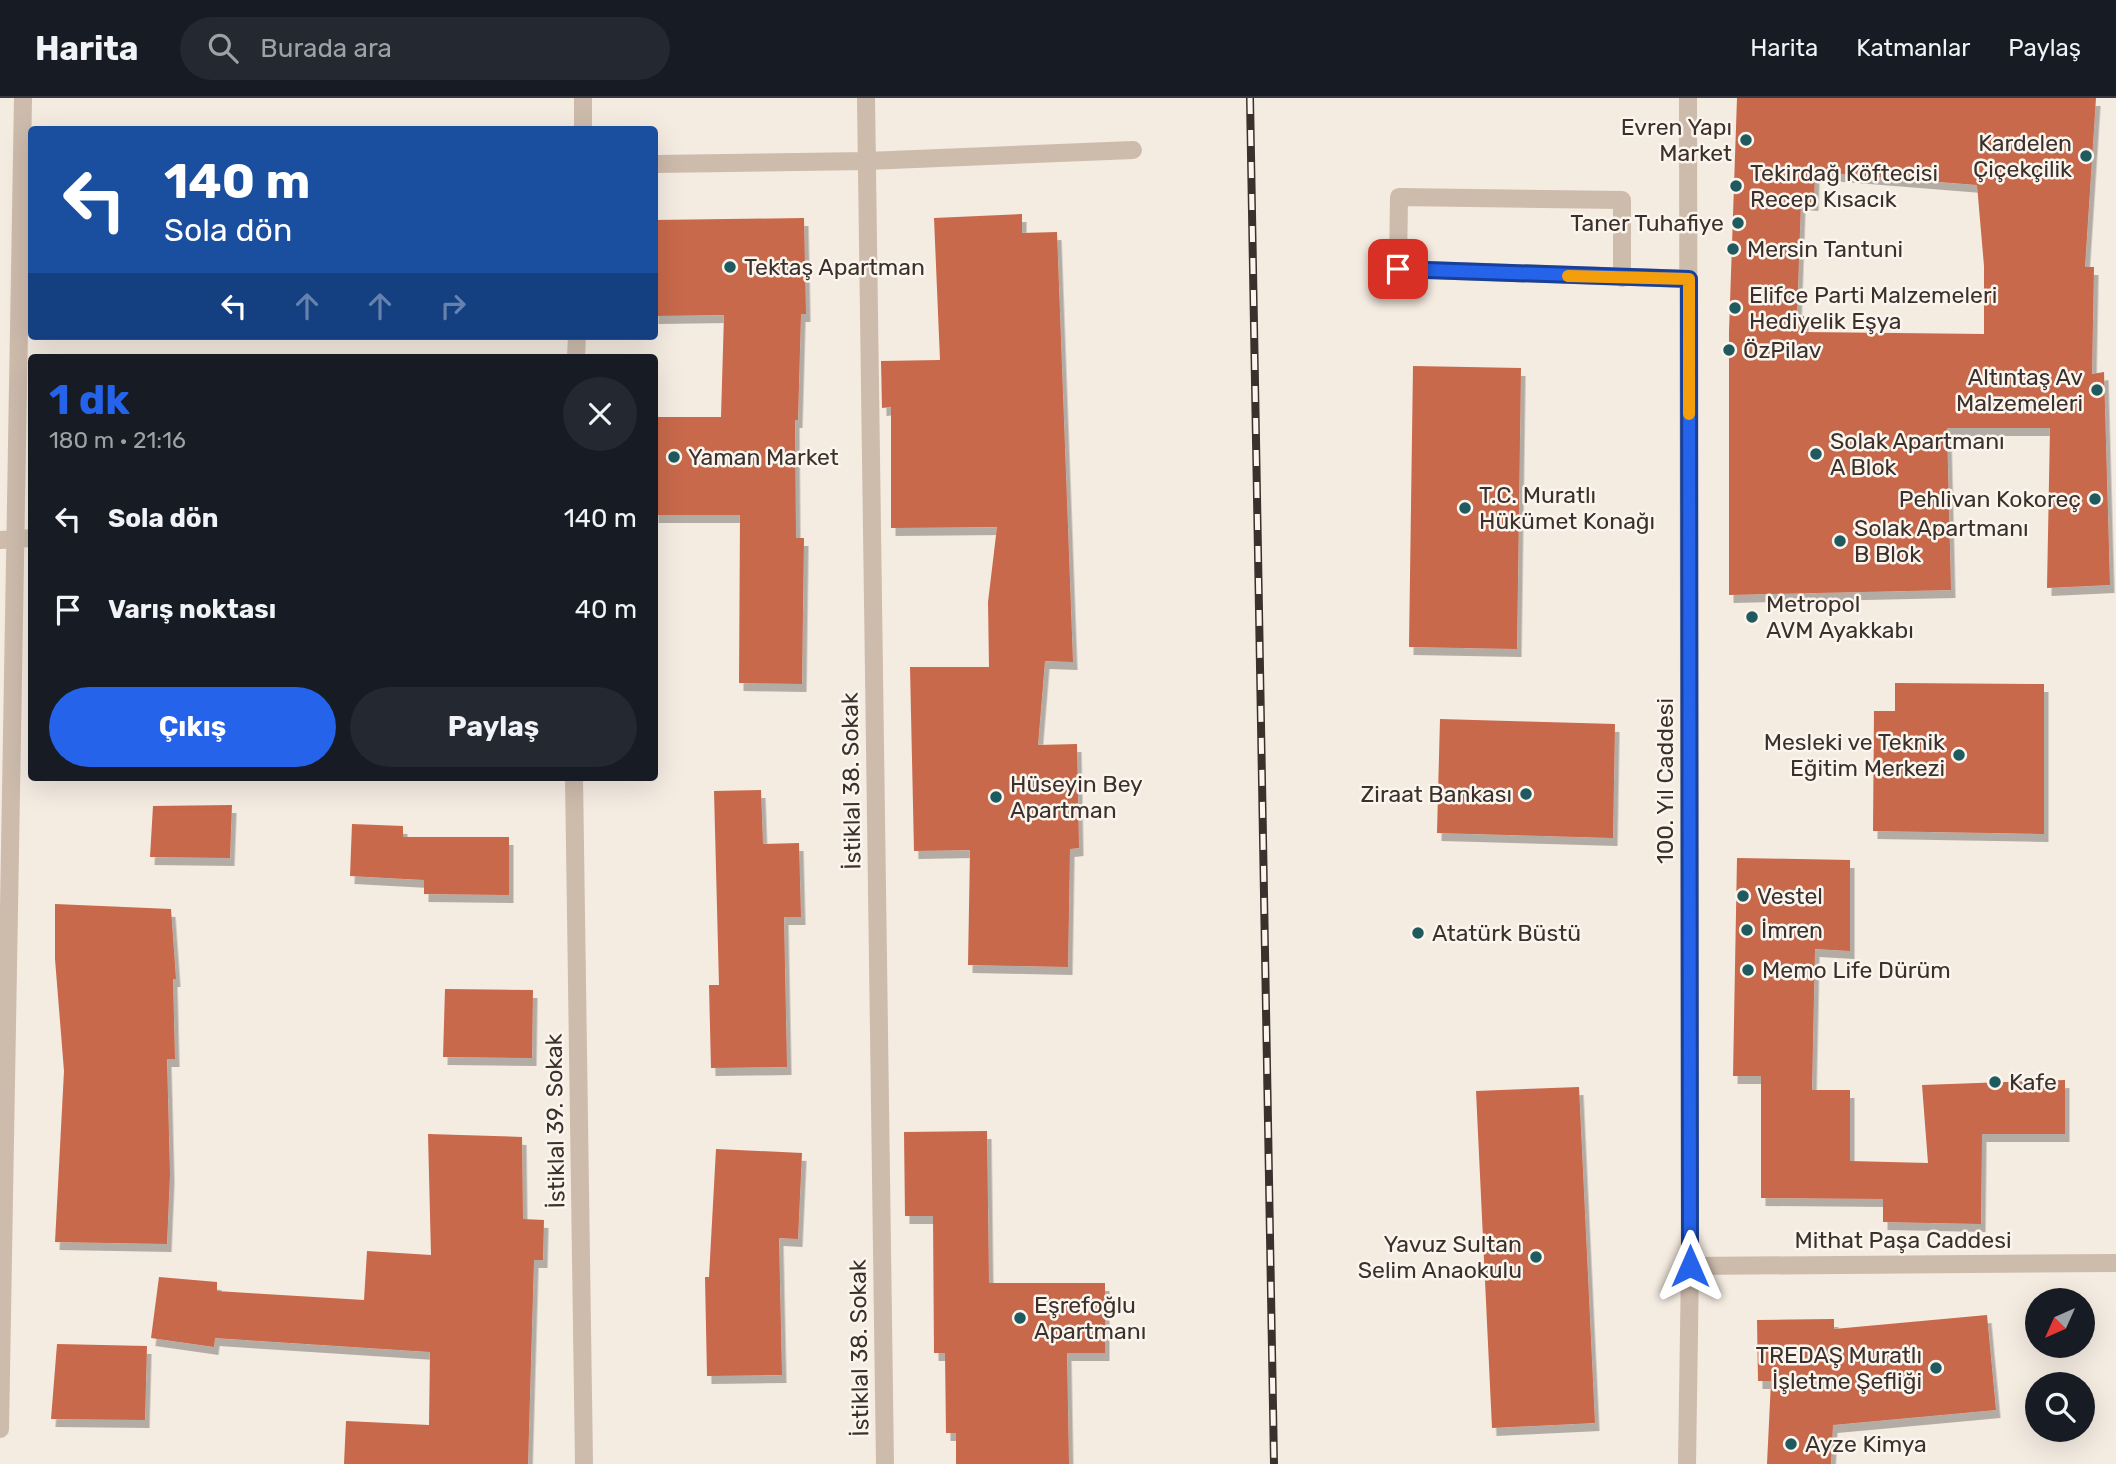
<!DOCTYPE html>
<html lang="tr">
<head>
<meta charset="utf-8">
<style>
	body { margin:0; font-family:Rubik,sans-serif; background:#242831; color:#f1f3f6; height:100vh; display:flex; flex-direction:column; font-size:26px; white-space:nowrap }
	* { box-sizing:border-box; margin:0 }
	p { font-size:23px; color:#9ea1a6 }
	.icon { flex:none; width:38px; height:38px; fill:none; stroke:currentColor; stroke-width:2; stroke-linecap:round; stroke-linejoin:round }
	.map { position:relative; flex:1; overflow:hidden }
	.panel { position:absolute; left:28px; top:256px; width:630px; height:427px; display:flex; flex-direction:column; background:#171b24; border-radius:7px; box-shadow:0 7px 28px #0002 }
	.panel>* { flex:none }
	.hud { position:absolute; left:28px; top:28px; width:630px; height:214px; border-radius:7px; box-shadow:0 7px 28px #0002; background:#1a4fa0; color:#fff; overflow:hidden }
	.needle { width:46px; rotate:225deg }
	.controls { position:absolute; left:2025px; top:1190px; display:grid; gap:14px }
	.controls a { display:grid; place-items:center; width:70px; height:70px; border-radius:50%; background:#171b24; box-shadow:0 7px 28px #0002; font-size:35px }
	.pin { position:absolute; display:grid; place-items:center; width:60px; height:60px; color:#fff; margin:-30px; border-radius:14px; box-shadow:0 4px 10px #0006 }
	.me { position:absolute; width:77px; margin:-38px; rotate:0deg; stroke-linejoin:round; filter:drop-shadow(0 0 5px #0008) }
	.turn { display:flex; align-items:center; gap:24px; height:147px; padding:0 21px; font-size:32px }
	.turn .icon { width:91px; height:91px; stroke-width:2.5 }
	.turn b { display:block; font-size:49px; line-height:60px }
	.lanes { display:flex; align-items:center; height:66px; padding:0 21px; background:#0003; justify-content:center; gap:35px; direction:ltr }
	.lanes .off { opacity:.35 }
	.round { display:grid; place-items:center; flex:none; width:74px; height:74px; border-radius:37px; background:#242831 }
	.overview { display:flex; align-items:center; justify-content:space-between; height:119px; padding:0 21px }
	h1 { font-size:42px; font-weight:700; line-height:52px; color:#2563eb }
	.action { display:flex; gap:14px; margin-top:auto; padding:14px 21px }
	.action a { flex:1; height:80px; border-radius:42px; background:#2563eb; color:#fff; font-size:28px; font-weight:700; line-height:80px; text-align:center }
	.action a+a { background:#242831; color:#f1f3f6 }
	ul { padding:0; list-style:none }
	li { display:flex; align-items:center; gap:21px; height:91px; padding:0 21px }
	li div { flex:1 }
	li b { display:block; font-size:26px }
	li em { font-style:normal }
	header { display:flex; align-items:center; gap:42px; box-sizing:border-box; height:98px; padding:0 35px; background:#171b24; border-bottom:2px solid #363941 }
	header strong { font-size:33px }
	nav { display:flex; gap:38px; margin-inline-start:auto; font-size:24px }
	.search { width:490px; height:63px; background:#242831; display:flex; align-items:center; gap:18px; box-sizing:border-box; padding:0 24px; border-radius:38px; color:#9ea1a6; font-size:26px }
	.map>svg:first-child { display:block }
	.building { fill:#c8694b; fill-rule:evenodd; filter:url(#shadow) }
	.lines { fill:none; stroke-linecap:round; stroke-linejoin:round }
	.minor { stroke:#cdbbac; stroke-width:18 }
	.rail-casing { stroke:#3b302b; stroke-width:8 }
	.rail { stroke:#fbf5ee; stroke-width:5; stroke-dasharray:16; stroke-linecap:butt }
	.route-casing { stroke:#184099; stroke-width:18 }
	.route { stroke:#2563eb; stroke-width:12 }
	.slow { stroke:#f59e0b; stroke-width:12 }
	.poi-dot { fill:#1f5a5e; stroke:#fbf5ee; stroke-width:2.5 }
	.labels { text-anchor:middle; stroke-width:5; stroke-linejoin:round; paint-order:stroke }
	.poi-label { font-size:23px; fill:#3b302b; stroke:#fbf5ee; text-anchor:start }
	.street-label { font-size:23px; fill:#3b302b; stroke:#fbf5ee }
</style>
</head>
<body>
<header>
<strong>Harita</strong>
<div class="search"><svg class="icon" aria-label="search" viewBox="0 0 24 24"><circle cx="10" cy="10" r="6"/><path d="M15 15l6 6"/></svg>Burada ara</div>
<nav><a>Harita</a><a>Katmanlar</a><a>Paylaş</a></nav>
</header>
<div class="map">
<svg width="2116" height="1366" viewBox="0 0 2116 1366">
	<defs>
		<filter id="shadow"><feDropShadow dx="4.5" dy="8" stdDeviation="0" flood-color="#0004"/></filter>
	</defs>
	<rect width="100%" height="100%" fill="#f4ebe1"/>
	<!-- building -->
	<path class="building" d="M1737 0H2096L2085 169H2094L2092 276 2104 274 2110 487 2047 490 2050 330H1947L1951 492 1729 497V234ZM1815 74 1977 87 1984 168V236L1804 234V218L1797 219 1801 104 1814 105Z
		M1022 116V135L1057 134 1073 564 1045 563 1038 647 1077 646 1079 750 1070 751 1068 869 968 867 970 752 914 753 910 569H989L988 504 997 429 891 430V309L882 310 881 263 940 262 934 120Z
		M804 120 806 216H801L798 322H795L796 440H804L802 586 739 585 740 417H654V319H721L724 217 654 218V122Z
		M1413 268 1521 270 1517 551 1409 549Z
		M1895 585 2044 586V736L1873 733 1874 613H1895Z
		M1440 621 1615 626 1613 740 1437 735Z
		M761 692 763 746 799 745 801 819H784L787 969 711 970 709 887H719L714 693Z
		M232 707 230 760 150 759 153 708Z
		M352 726 403 728V739H509V797L424 796V782L350 778Z
		M1737 760 1850 762V853L1815 851 1812 992H1850V1063L1928 1065 1922 987 2065 982V1036H1982L1981 1126 1883 1124V1101L1761 1100V978H1733Z
		M55 806 171 811 176 881H173L175 961H167L170 1076 167 1146 55 1144 64 973 55 861Z
		M445 891 533 892 532 960 443 959Z
		M1579 989 1595 1325 1492 1330 1476 993Z
		M987 1033 989 1185H1105V1255H1067L1069 1366H956V1335H946L945 1255H934L933 1118H905L904 1034Z
		M428 1036 522 1039 523 1121 544 1122 543 1162H534L528 1366H344L346 1323 429 1327 430 1254 215 1240 214 1249 151 1240 159 1179 217 1184V1193L364 1202 367 1153 431 1157Z
		M716 1051 802 1055 798 1141 779 1140 782 1277 707 1278 705 1179H709Z
		M1987 1217 1996 1312 1833 1327 1831 1366H1767L1771 1283H1758L1757 1222 1834 1221V1231Z
		M57 1246 147 1248 145 1322 51 1321Z"/>
	<g class="lines">
		<!-- minor -->
		<path class="minor" d="M866 0 885 1366
			M583 32V0
			M654 66 867 63 1133 52
			M1622 180V102L1399 99 1398 171 1689 181
			M576 259 577 238
			M0 442 32 440
			M574 679 584 1366
			M1690 1168 2116 1165
			M0 1331 23 0
			M1687 1366 1690 1168 1688 0"/>
		<defs>
			<path id="rail" d="M1250 0 1274 1366"/>
		</defs>
		<!-- rail casing -->
		<use href="#rail" class="rail-casing"/>
		<!-- rail -->
		<use href="#rail" class="rail"/>
	</g>
	<g class="lines">
		<defs>
			<path id="route" d="M1398 171 1689 181 1690 1168"/>
		</defs>
		<!-- route casing -->
		<use href="#route" class="route-casing"/>
		<!-- route -->
		<use href="#route" class="route"/>
		<!-- slow -->
		<path class="slow" d="M1568 178 1689 181V316"/>
	</g>
	<!-- markers -->
	<g class="poi-dot">
		<circle cx="1746" cy="42" r="7"/>
		<circle cx="2086" cy="58" r="7"/>
		<circle cx="1736" cy="88" r="7"/>
		<circle cx="1738" cy="125" r="7"/>
		<circle cx="1733" cy="151" r="7"/>
		<circle cx="730" cy="169" r="7"/>
		<circle cx="1735" cy="210" r="7"/>
		<circle cx="1729" cy="252" r="7"/>
		<circle cx="2097" cy="292" r="7"/>
		<circle cx="1816" cy="356" r="7"/>
		<circle cx="674" cy="359" r="7"/>
		<circle cx="2095" cy="401" r="7"/>
		<circle cx="1465" cy="410" r="7"/>
		<circle cx="1840" cy="443" r="7"/>
		<circle cx="1752" cy="519" r="7"/>
		<circle cx="1959" cy="657" r="7"/>
		<circle cx="1526" cy="696" r="7"/>
		<circle cx="996" cy="699" r="7"/>
		<circle cx="1743" cy="798" r="7"/>
		<circle cx="1747" cy="832" r="7"/>
		<circle cx="1418" cy="835" r="7"/>
		<circle cx="1748" cy="872" r="7"/>
		<circle cx="1995" cy="984" r="7"/>
		<circle cx="1536" cy="1159" r="7"/>
		<circle cx="1020" cy="1220" r="7"/>
		<circle cx="1936" cy="1270" r="7"/>
		<circle cx="1791" cy="1346" r="7"/>
	</g>
	<g class="labels">
		<!-- poi labels -->
		<g class="poi-label">
			<text x="1732" y="37" text-anchor="end">Evren Yapı<tspan x="1732" dy="26">Market</tspan></text>
			<text x="2072" y="53" text-anchor="end">Kardelen<tspan x="2072" dy="26">Çiçekçilik</tspan></text>
			<text x="1750" y="83">Tekirdağ Köftecisi<tspan x="1750" dy="26">Recep Kısacık</tspan></text>
			<text x="1724" y="133" text-anchor="end">Taner Tuhafiye</text>
			<text x="1747" y="159">Mersin Tantuni</text>
			<text x="744" y="177">Tektaş Apartman</text>
			<text x="1749" y="205">Elifce Parti Malzemeleri<tspan x="1749" dy="26">Hediyelik Eşya</tspan></text>
			<text x="1743" y="260">ÖzPilav</text>
			<text x="2083" y="287" text-anchor="end">Altıntaş Av<tspan x="2083" dy="26">Malzemeleri</tspan></text>
			<text x="1830" y="351">Solak Apartmanı<tspan x="1830" dy="26">A Blok</tspan></text>
			<text x="688" y="367">Yaman Market</text>
			<text x="1479" y="405">T.C. Muratlı<tspan x="1479" dy="26">Hükümet Konağı</tspan></text>
			<text x="2081" y="409" text-anchor="end">Pehlivan Kokoreç</text>
			<text x="1854" y="438">Solak Apartmanı<tspan x="1854" dy="26">B Blok</tspan></text>
			<text x="1766" y="514">Metropol<tspan x="1766" dy="26">AVM Ayakkabı</tspan></text>
			<text x="1945" y="652" text-anchor="end">Mesleki ve Teknik<tspan x="1945" dy="26">Eğitim Merkezi</tspan></text>
			<text x="1010" y="694">Hüseyin Bey<tspan x="1010" dy="26">Apartman</tspan></text>
			<text x="1512" y="704" text-anchor="end">Ziraat Bankası</text>
			<text x="1757" y="806">Vestel</text>
			<text x="1761" y="840">İmren</text>
			<text x="1432" y="843">Atatürk Büstü</text>
			<text x="1762" y="880">Memo Life Dürüm</text>
			<text x="2009" y="992">Kafe</text>
			<text x="1522" y="1154" text-anchor="end">Yavuz Sultan<tspan x="1522" dy="26">Selim Anaokulu</tspan></text>
			<text x="1034" y="1215">Eşrefoğlu<tspan x="1034" dy="26">Apartmanı</tspan></text>
			<text x="1922" y="1265" text-anchor="end">TREDAŞ Muratlı<tspan x="1922" dy="26">İşletme Şefliği</tspan></text>
			<text x="1805" y="1354">Ayze Kimya</text>
		</g>
		<!-- street labels -->
		<g class="street-label">
			<text transform="translate(851 683) rotate(-91)" y="8">İstiklal 38. Sokak</text>
			<text transform="translate(1665 683) rotate(-90)" y="8">100. Yıl Caddesi</text>
			<text transform="translate(555 1023) rotate(-91)" y="8">İstiklal 39. Sokak</text>
			<text x="1903" y="1150">Mithat Paşa Caddesi</text>
			<text transform="translate(859 1250) rotate(-91)" y="8">İstiklal 38. Sokak</text>
		</g>
	</g>
</svg>
<div class="controls">
<a><svg class="needle" viewBox="-14 -14 28 28"><path d="M0-13l5 13h-10z" fill="#e53935"/><path d="M0 13l5-13h-10z" fill="#9ea1a6"/></svg></a>
<a><svg class="icon" aria-label="search" viewBox="0 0 24 24"><circle cx="10" cy="10" r="6"/><path d="M15 15l6 6"/></svg></a>
</div>
<div class="pin" style="left:1398px;top:171px;background:#d93025"><svg class="icon" aria-label="arrive" viewBox="0 0 24 24"><path d="M6 21V4h12l-3 4 3 4H6"/></svg></div>
<svg class="me" style="left:1690px;top:1168px" viewBox="-20 -20 40 40"><path d="M0-17L14 15 0 8-14 15z" fill="#2563eb" stroke="#fff" stroke-width="4"/></svg>
<div class="hud">
<div class="turn"><svg class="icon" aria-label="left" viewBox="0 0 24 24"><path d="M17 20v-9H6M10 6l-5 5 5 5"/></svg><div><b>140 m</b>Sola dön</div></div>
<div class="lanes"><svg class="icon" aria-label="left" viewBox="0 0 24 24"><path d="M17 20v-9H6M10 6l-5 5 5 5"/></svg><svg class="icon off" aria-label="ahead" viewBox="0 0 24 24"><path d="M12 20V5M6 11l6-6 6 6"/></svg><svg class="icon off" aria-label="ahead" viewBox="0 0 24 24"><path d="M12 20V5M6 11l6-6 6 6"/></svg><svg class="icon off" aria-label="right" viewBox="0 0 24 24"><path d="M7 20v-9h11M14 6l5 5-5 5"/></svg></div>
</div>
<section class="panel">
<div class="overview"><div><h1>1 dk</h1><p>180 m · 21:16</p></div><a class="round"><svg class="icon" aria-label="close" viewBox="0 0 24 24"><path d="M6 6l12 12M18 6L6 18"/></svg></a></div>
<ul>
<li><svg class="icon" aria-label="left" viewBox="0 0 24 24"><path d="M17 20v-9H6M10 6l-5 5 5 5"/></svg><div><b>Sola dön</b></div><em>140 m</em></li>
<li><svg class="icon" aria-label="arrive" viewBox="0 0 24 24"><path d="M6 21V4h12l-3 4 3 4H6"/></svg><div><b>Varış noktası</b></div><em>40 m</em></li>
</ul>
<div class="action"><a>Çıkış</a><a>Paylaş</a></div>
</section>
</div>
</body>
</html>
